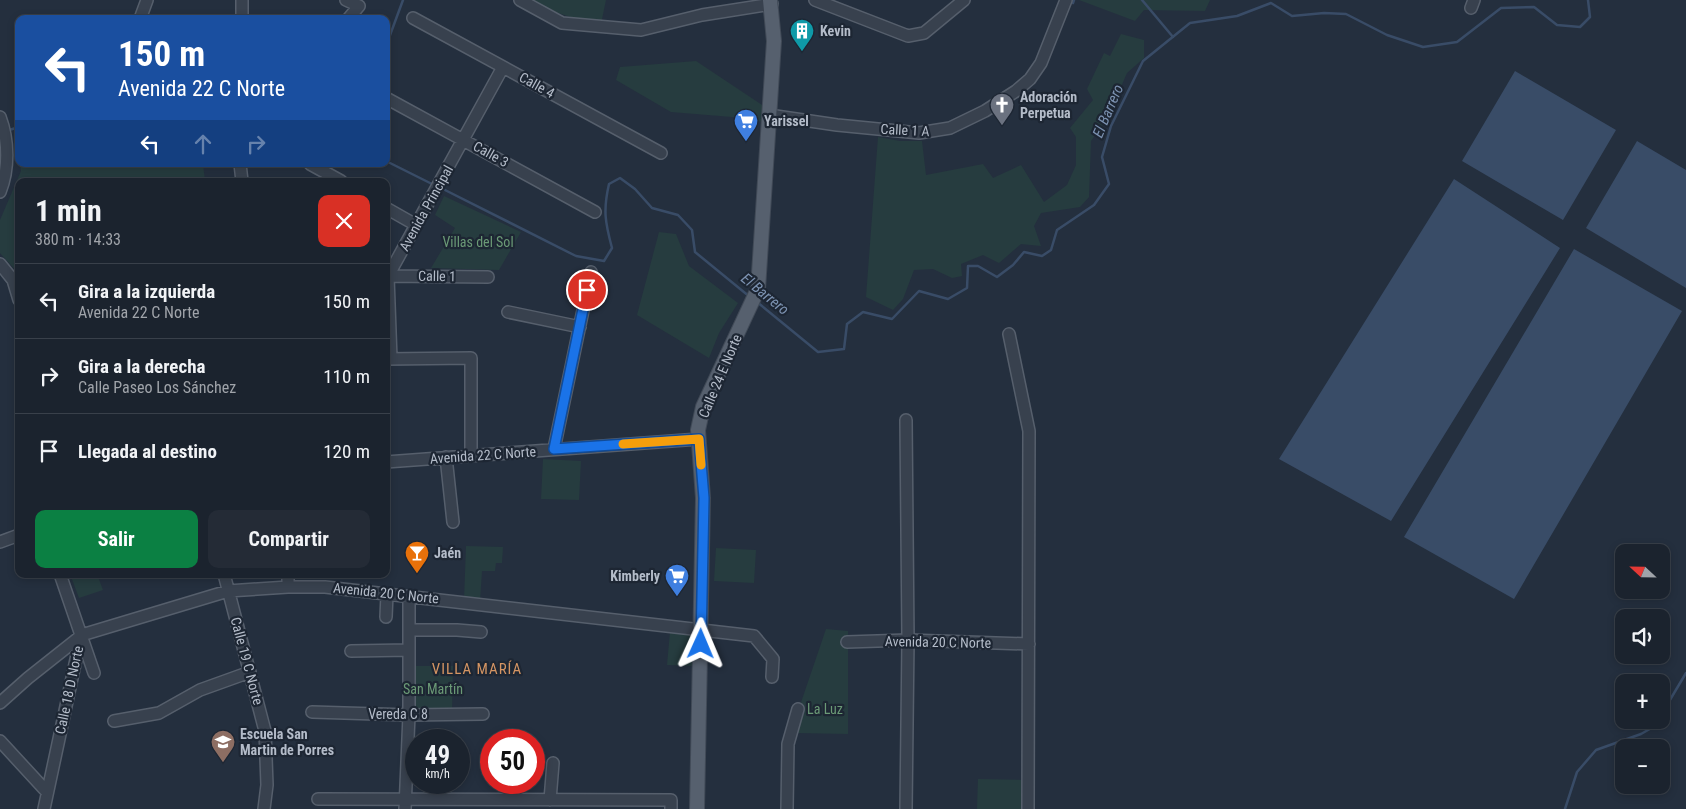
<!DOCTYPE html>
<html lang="es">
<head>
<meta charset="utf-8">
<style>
	body { margin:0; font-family:"Roboto Condensed",sans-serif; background:#242b36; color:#f1f3f6; height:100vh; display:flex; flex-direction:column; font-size:19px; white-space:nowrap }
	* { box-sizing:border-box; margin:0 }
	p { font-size:16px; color:#a0a4aa }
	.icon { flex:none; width:28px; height:28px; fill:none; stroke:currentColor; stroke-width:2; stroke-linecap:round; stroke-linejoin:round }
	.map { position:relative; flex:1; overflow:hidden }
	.panel { position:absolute; left:15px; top:178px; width:375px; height:400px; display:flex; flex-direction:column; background:#1b232e; border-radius:10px; box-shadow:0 2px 8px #0003,0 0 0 1px #39404a }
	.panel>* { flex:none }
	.banner { position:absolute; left:15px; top:15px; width:375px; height:152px; border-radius:10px; box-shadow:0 2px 8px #0003,0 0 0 1px #39404a; background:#1a4fa0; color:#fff; overflow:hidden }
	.needle { width:32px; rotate:292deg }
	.controls { position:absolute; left:1615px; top:544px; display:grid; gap:10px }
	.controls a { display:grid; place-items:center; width:55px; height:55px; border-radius:10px; background:#1b232e; box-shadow:0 2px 8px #0003,0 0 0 1px #39404a; font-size:25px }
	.speed { position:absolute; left:405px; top:729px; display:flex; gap:10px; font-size:25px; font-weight:700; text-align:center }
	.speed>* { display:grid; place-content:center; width:65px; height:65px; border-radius:50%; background:#1b232e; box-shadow:0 2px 8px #0003,0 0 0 1px #39404a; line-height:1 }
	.speed small { font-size:12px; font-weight:400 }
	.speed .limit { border:8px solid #d22; background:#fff; color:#111 }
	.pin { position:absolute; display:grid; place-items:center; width:42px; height:42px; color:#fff; margin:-21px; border:2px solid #fff; border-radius:50%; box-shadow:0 1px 5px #0007 }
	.me { position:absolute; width:55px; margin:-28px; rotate:1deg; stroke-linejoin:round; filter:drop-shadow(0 0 4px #0008) }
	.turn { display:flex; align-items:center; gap:18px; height:105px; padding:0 20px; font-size:22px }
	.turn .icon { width:65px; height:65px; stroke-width:2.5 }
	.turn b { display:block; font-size:35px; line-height:42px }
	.lanes { display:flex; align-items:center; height:48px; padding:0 20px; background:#0003; justify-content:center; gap:25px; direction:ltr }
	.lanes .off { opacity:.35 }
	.round { display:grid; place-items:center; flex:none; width:52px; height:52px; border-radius:10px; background:#242b36 }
	.head { display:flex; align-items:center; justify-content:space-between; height:85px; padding:0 20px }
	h1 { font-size:30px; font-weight:700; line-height:38px }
	.action { display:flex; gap:10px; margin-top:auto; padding:10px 20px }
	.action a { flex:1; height:58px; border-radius:10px; background:#0b8043; color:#fff; font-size:20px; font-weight:700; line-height:58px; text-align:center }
	.action a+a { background:#242b36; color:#f1f3f6 }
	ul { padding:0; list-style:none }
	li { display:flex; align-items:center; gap:15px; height:75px; padding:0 20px; border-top:1px solid #39404a }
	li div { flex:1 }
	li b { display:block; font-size:19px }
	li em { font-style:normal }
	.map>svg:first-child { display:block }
	.green { fill:#263c3f }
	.water { fill:#394c67 }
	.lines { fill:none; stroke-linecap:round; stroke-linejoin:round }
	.stream { stroke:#394c67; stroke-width:2.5 }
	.minor-casing { stroke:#565f6c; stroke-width:14 }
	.major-casing { stroke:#414a57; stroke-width:16 }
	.minor { stroke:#38414e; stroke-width:11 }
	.major { stroke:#56606e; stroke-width:14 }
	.route-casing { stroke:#114b97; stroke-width:12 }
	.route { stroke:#1a73e8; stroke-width:9 }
	.slow { stroke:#f59e0b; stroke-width:9 }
	.labels { text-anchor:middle; stroke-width:4.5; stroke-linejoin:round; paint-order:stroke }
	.poi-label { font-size:14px; font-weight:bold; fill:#b4bcc9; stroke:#1d2633; text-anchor:start }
	.street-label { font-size:14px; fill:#b4bcc9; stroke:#1d2633 }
	.park-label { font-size:14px; fill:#6b9a76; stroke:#1d2633 }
	.water-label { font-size:15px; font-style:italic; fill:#7c92b1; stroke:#1d2633 }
	.neighbourhood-label { font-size:15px; letter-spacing:1px; fill:#d59563; stroke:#1d2633 }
</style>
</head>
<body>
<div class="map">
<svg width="1686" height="809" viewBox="0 0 1686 809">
	<rect width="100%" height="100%" fill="#242f3e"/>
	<!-- green -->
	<path class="green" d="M529 0H606L601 24C574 19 554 13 529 0Z
		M1079 0H1210L1205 11 1144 10 1135 21Z
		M1121 34 1144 40V58L1127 73 1107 119 1091 141 1089 197 1080 207 1041 213 1034 226 1041 246 1021 244 999 263 983 255 961 264 962 276 952 278 933 269 914 270 903 299 893 310 866 297 878 137 900 141H922L926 175 983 164 993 178 1021 165 1044 202 1067 185 1076 165V137L1070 128 1093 100 1087 89 1104 53 1110 56Z
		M696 61 765 107 763 122 732 117 671 112 616 80 620 67Z
		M20 164H203L205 181H19V274L0 253V220L21 171Z
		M444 196 521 232 499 270 431 268 455 228 435 215Z
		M659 232 676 234 689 266 738 303 719 333 709 358 637 315Z
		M543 459 581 461 579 500 541 499Z
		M466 546 503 547 502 563H496L495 571H482L480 601 464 600Z
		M716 548 756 550 754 583 714 581Z
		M70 574H97L103 590 79 598Z
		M826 629 848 631V734L796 733 795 720Z
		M670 632 696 634 694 666 667 665Z
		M414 666H453L452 711H413Z
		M978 779 1026 780V809H977Z"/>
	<!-- water -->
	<path class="water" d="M1515 71 1616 130 1563 220 1462 161Z
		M1637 141 1686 170V288L1586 228Z
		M1454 179 1560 248 1391 521 1279 459Z
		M1574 249 1682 311 1514 599 1404 537Z"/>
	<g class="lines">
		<!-- stream -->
		<path class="stream" d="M1142 0 1173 37
			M1073 3 1074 0
			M386 46 403 0
			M6 131 19 127
			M386 161 434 185
			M441 188 576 256 604 261 612 248C605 222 603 210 609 184L620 178 635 189 652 208 678 215 692 230 695 252 750 297
			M757 302 818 352 844 349 847 324 863 312 892 319 919 291 948 299 967 288 968 266H978L997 277 1013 265 1024 252 1042 256 1051 250 1057 230 1094 205 1109 184 1102 157 1111 126 1143 61 1190 23 1237 16 1271 3 1292 16 1324 13 1346 14 1387 35 1423 47 1457 42 1501 8 1534 7 1557 25 1580 27 1590 17 1588 0
			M1661 715 1686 673
			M1565 809 1577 772 1596 750 1641 734 1655 726 1658 720"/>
		<defs>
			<path id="minor" d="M346 0 359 6 348 19
				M520 0 562 23 641 30 702 15 772 4
				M815 0 908 36 924 33 964 0
				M1471 8 1474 0
				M413 18 661 153
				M140 19 147 0
				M242 19V0
				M386 98 595 212
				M769 115 837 125 919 133 950 128 985 111 1016 91 1030 79 1041 63 1066 0
				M0 117C9 141 9 169 0 192
				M240 164 242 181
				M310 164 341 181
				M386 208 416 225
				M0 264 13 280 19 300
				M386 276 488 277
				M508 312 580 327
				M1009 334 1029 431 1028 809
				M386 359 471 358V456
				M391 359 388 276 503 67
				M554 449 591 272
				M446 457 453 522
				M386 462 699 439
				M0 542 19 535
				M60 574 94 673
				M224 574 265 731 267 785 264 809
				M288 574V587
				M386 617 387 594
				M409 630H457L481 632
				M847 642 908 640 1029 644
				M351 651 409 650
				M0 703 28 678 81 636 85 634 228 591 288 587H325L754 636 773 659 772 677
				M312 712 409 715 483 714
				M114 721 159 713 200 690 250 672
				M0 741 47 792
				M318 799 671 800V809
				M550 800 553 763
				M44 809 81 636
				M405 809 409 715V596
				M787 809 788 744 798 709
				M906 809 908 640 906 420"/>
			<path id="major" d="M697 809 703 498 698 430 703 407 758 289 774 41 770 0"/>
		</defs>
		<!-- minor casing -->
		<use href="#minor" class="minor-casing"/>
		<!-- major casing -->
		<use href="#major" class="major-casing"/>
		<!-- minor -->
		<use href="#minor" class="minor"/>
		<!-- major -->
		<use href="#major" class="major"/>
	</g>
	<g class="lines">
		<defs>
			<path id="route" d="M587 290 554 449 699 439 704 498 701 644"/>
		</defs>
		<!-- route casing -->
		<use href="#route" class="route-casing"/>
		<!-- route -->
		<use href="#route" class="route"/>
		<!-- slow -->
		<path class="slow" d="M623 444 699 439 701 465"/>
	</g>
	<!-- icons -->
	<defs>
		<symbol id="building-pin" viewBox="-11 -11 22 30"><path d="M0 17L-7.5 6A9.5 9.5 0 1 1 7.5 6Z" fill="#0f9aa8" stroke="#1d2633"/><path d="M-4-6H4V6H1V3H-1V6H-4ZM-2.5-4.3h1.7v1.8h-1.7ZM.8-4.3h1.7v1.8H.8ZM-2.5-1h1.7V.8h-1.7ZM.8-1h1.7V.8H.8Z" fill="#fff"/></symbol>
		<symbol id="church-pin" viewBox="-11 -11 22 30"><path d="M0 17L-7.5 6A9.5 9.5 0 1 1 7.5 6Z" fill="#6b7280" stroke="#1d2633"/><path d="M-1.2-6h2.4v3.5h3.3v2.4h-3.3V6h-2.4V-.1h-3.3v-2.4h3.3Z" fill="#fff"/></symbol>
		<symbol id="supermarket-pin" viewBox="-11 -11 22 30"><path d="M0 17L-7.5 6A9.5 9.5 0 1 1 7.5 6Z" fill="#3f7fe0" stroke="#1d2633"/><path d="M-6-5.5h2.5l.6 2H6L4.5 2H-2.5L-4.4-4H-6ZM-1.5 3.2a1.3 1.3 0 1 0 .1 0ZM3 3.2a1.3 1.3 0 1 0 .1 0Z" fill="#fff"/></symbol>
		<symbol id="bar-pin" viewBox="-11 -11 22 30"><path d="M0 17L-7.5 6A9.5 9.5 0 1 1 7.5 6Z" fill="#e8710a" stroke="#1d2633"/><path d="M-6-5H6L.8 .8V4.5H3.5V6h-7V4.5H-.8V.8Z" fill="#fff"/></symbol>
		<symbol id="school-pin" viewBox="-11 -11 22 30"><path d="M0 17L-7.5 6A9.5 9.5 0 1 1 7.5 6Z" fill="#8d6e63" stroke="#1d2633"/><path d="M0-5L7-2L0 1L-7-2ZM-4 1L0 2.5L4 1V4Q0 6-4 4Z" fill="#fff"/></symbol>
	</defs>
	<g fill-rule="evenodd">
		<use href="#building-pin" x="788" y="17" width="28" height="38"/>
		<use href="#church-pin" x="988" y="91" width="28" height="38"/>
		<use href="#supermarket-pin" x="732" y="107" width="28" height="38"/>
		<use href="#bar-pin" x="403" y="539" width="28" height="38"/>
		<use href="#supermarket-pin" x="663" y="562" width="28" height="38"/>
		<use href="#school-pin" x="209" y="728" width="28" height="38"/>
	</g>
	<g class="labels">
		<!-- poi labels -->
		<g class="poi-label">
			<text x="820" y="36">Kevin</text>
			<text x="1020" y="102">Adoración<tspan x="1020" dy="16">Perpetua</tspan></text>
			<text x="764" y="126">Yarissel</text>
			<text x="434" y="558">Jaén</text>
			<text x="660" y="581" text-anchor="end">Kimberly</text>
			<text x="240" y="739">Escuela San<tspan x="240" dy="16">Martin de Porres</tspan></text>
		</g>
		<!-- street labels -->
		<g class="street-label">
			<text transform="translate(537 85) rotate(29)" y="5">Calle 4</text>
			<text transform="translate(905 130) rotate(3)" y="5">Calle 1 A</text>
			<text transform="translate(491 154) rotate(29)" y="5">Calle 3</text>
			<text transform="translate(426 208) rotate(-61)" y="5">Avenida Principal</text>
			<text transform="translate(437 276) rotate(1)" y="5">Calle 1</text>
			<text transform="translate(720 376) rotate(-67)" y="5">Calle 24 E Norte</text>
			<text transform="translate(483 455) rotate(-4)" y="5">Avenida 22 C Norte</text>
			<text transform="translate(386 593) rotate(6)" y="5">Avenida 20 C Norte</text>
			<text transform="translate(938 642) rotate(1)" y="5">Avenida 20 C Norte</text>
			<text transform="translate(247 661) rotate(75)" y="5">Calle 19 C Norte</text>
			<text transform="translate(69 690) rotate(-78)" y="5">Calle 18 D Norte</text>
			<text x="398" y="719">Vereda C 8</text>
		</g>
		<!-- park labels -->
		<g class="park-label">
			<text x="478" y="247">Villas del Sol</text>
			<text x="433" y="694">San Martín</text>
			<text x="825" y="714">La Luz</text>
		</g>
		<!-- water labels -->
		<g class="water-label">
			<text transform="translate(1108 111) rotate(-67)" y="5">El Barrero</text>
			<text transform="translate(765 294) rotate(39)" y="5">El Barrero</text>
		</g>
		<!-- neighbourhood labels -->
		<g class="neighbourhood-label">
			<text x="477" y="674">VILLA MARÍA</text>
		</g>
	</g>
</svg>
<div class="controls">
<a><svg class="needle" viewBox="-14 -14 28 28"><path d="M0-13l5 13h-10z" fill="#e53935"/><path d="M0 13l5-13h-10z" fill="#a0a4aa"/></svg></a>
<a><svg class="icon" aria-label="sound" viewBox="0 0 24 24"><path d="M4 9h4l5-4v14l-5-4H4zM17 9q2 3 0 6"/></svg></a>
<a>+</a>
<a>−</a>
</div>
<div class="speed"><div>49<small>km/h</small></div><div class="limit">50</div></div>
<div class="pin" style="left:587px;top:290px;background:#d93025"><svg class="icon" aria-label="arrive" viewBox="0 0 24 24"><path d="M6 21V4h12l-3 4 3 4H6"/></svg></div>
<svg class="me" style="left:701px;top:644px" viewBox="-20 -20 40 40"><path d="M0-17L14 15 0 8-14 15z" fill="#1a73e8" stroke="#fff" stroke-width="4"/></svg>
<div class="banner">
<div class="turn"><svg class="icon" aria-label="left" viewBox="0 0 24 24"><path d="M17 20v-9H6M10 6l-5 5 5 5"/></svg><div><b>150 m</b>Avenida 22 C Norte</div></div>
<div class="lanes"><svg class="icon" aria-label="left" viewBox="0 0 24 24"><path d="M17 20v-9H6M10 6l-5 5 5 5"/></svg><svg class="icon off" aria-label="ahead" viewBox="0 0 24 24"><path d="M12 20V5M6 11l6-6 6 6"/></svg><svg class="icon off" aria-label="right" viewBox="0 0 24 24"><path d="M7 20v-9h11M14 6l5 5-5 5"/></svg></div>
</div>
<section class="panel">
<div class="head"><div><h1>1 min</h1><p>380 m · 14:33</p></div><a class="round" style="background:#d93025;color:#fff"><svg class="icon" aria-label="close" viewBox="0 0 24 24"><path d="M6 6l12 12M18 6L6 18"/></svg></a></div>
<ul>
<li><svg class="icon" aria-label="left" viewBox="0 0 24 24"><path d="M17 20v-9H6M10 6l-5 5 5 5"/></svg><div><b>Gira a la izquierda</b><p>Avenida 22 C Norte</p></div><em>150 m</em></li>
<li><svg class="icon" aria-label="right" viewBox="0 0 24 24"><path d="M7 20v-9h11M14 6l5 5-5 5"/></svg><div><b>Gira a la derecha</b><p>Calle Paseo Los Sánchez</p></div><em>110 m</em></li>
<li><svg class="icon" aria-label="arrive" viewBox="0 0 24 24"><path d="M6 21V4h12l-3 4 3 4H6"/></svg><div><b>Llegada al destino</b></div><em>120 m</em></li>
</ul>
<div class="action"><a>Salir</a><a>Compartir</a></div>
</section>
</div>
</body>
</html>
